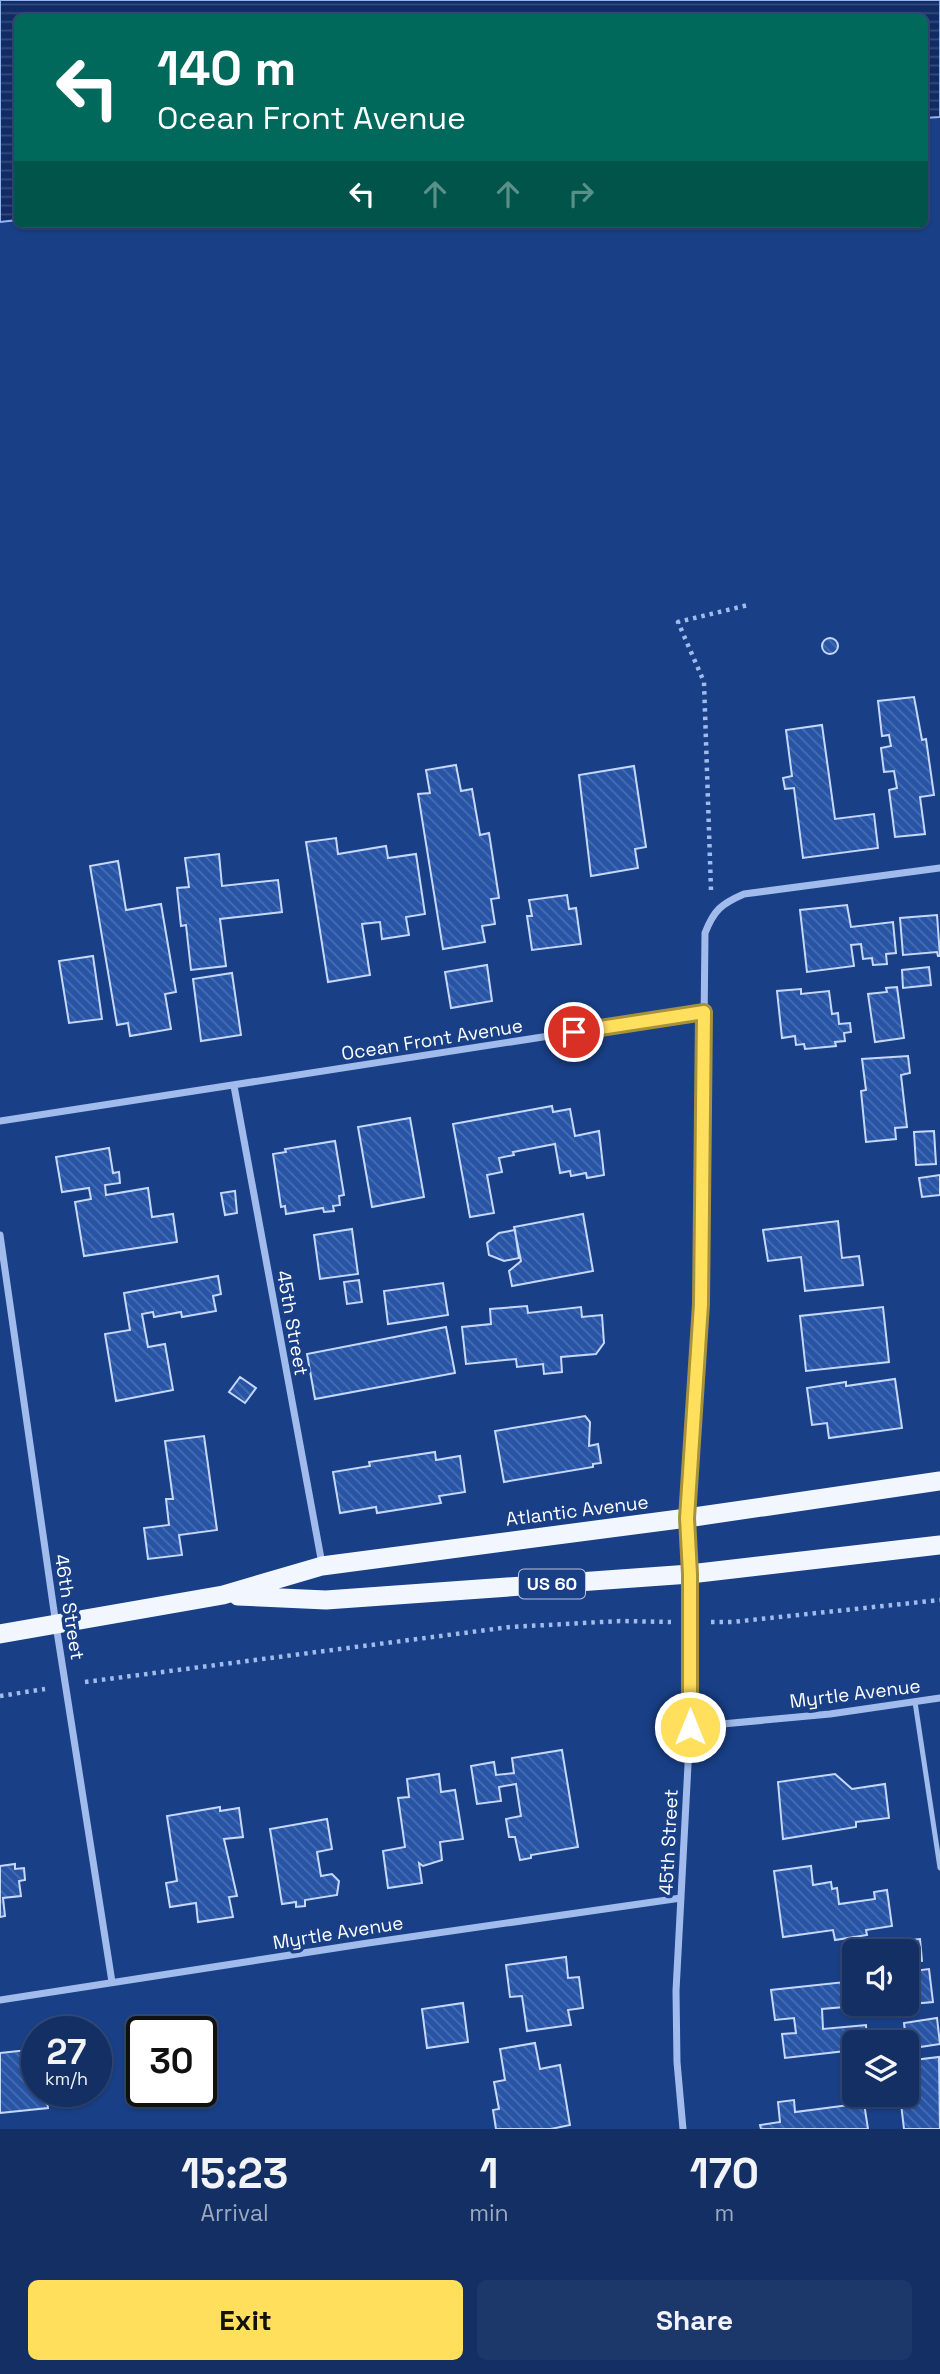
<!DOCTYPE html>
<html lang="en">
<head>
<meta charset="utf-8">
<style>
	body { margin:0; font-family:"Space Grotesk",sans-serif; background:#1c376a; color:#f1f3f6; height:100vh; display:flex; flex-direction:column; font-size:26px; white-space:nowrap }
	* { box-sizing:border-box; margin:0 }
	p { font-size:23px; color:#9da9bf }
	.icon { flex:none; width:38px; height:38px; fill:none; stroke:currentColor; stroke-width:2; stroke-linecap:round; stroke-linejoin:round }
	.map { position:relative; height:2129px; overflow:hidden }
	.side { display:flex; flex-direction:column; background:#132f64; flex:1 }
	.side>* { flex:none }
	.hud { position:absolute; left:14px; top:14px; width:914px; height:214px; border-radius:10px; box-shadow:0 2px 5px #0004,0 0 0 2px #324a78; background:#00695c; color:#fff; overflow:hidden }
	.controls { position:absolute; left:842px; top:1939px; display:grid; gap:14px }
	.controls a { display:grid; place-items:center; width:77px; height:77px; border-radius:10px; background:#132f64; box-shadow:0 2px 5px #0004,0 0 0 2px #324a78; font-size:35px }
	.speed { position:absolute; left:21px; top:2016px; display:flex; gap:14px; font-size:35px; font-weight:700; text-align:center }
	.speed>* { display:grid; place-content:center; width:91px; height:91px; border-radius:50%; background:#132f64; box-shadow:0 2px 5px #0004,0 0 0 2px #324a78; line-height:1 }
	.speed small { font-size:18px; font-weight:400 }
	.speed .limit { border:4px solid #111; border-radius:10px; background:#fff; color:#111 }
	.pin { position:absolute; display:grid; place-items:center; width:60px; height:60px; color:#fff; margin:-30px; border:4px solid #fff; border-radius:50%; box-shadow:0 2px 7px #0007 }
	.me { position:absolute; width:77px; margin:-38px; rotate:0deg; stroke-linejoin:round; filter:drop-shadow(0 0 5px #0008) }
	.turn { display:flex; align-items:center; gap:24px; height:147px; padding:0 28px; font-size:32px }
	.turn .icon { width:91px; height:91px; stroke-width:2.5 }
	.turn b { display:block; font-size:49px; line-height:60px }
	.lanes { display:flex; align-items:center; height:66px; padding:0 28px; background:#0003; justify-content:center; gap:35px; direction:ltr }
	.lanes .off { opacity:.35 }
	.eta { display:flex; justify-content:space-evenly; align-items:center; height:119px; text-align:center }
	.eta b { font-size:42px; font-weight:700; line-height:49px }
	.cta { display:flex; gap:14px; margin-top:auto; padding:14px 28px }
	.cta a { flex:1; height:80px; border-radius:10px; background:#ffdf5c; color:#111; font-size:28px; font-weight:700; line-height:80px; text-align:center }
	.cta a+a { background:#1c376a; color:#f1f3f6 }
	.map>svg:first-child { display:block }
	.water { fill:url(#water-rules); stroke:#93b5ef; stroke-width:2 }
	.building { fill:url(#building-back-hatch); stroke:#c6d8f9; stroke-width:2 }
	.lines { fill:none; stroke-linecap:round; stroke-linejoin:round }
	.path { stroke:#a1bcec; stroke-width:4.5; stroke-dasharray:3.5 5; stroke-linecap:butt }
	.service { stroke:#a1bcec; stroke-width:5 }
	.minor { stroke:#a1bcec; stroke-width:7 }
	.trunk { stroke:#f2f6ff; stroke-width:19 }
	.route-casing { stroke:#a6913c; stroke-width:18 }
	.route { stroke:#ffdf5c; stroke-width:12 }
	.labels { text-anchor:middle; stroke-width:7; stroke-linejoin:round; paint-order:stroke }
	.shield { fill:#193f86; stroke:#bac5db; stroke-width:2 }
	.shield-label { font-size:18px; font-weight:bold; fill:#fff }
	.street-label { font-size:19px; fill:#fff; stroke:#193f86 }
</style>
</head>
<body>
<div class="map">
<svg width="940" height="2129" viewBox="0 0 940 2129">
	<defs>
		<pattern id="water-rules" width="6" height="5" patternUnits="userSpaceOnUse" patternTransform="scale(1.75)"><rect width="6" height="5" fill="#112c64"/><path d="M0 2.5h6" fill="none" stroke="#354c7b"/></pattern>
		<pattern id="building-back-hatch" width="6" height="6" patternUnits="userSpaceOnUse" patternTransform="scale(1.75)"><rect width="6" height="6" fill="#2854a5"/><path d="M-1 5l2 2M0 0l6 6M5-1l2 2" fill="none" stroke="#486eb2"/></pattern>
	</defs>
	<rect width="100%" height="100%" fill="#193f86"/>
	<!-- water -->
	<path class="water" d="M0 0H940V117L924 118V18H18L17 220 0 222Z"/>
	<!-- building -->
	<path class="building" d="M822 646a8 8 0 1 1 16 0a8 8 0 1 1-16 0Z
		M914 697 922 740 926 739 934 795 920 797 925 834 895 837 889 790 897 788 894 771 884 772 881 748 891 746 889 735 882 736 878 701Z
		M822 725 835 819 874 814 878 848 803 858 794 788 785 789 783 778 792 776 786 730Z
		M456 765 461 791 472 789 480 835 489 833 499 898 491 899 495 924 482 926 485 942 443 949 418 794 430 793 426 770Z
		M634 766 646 847 635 849 638 868 591 876 579 775Z
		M336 838 338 854 386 846 388 858 416 854 425 914 406 917 409 935 382 939 380 922 362 924 370 975 328 982 306 842Z
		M219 854 222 886 278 880 282 912 220 919 226 966 191 970 186 925 181 926 177 888 189 887 185 858Z
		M118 861 126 910 161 904 176 992 165 994 171 1029 130 1036 128 1023 117 1025 90 866Z
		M567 895 569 909 576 908 581 944 532 950 527 916H532L529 900Z
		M847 905 851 927 893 922 896 953 886 954 887 964 873 965 872 958 863 959 861 944 851 945 854 966 807 972 800 910Z
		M937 915 940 956H938L937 952 903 955 900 918Z
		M93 956 102 1019 69 1023 59 961Z
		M487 965 492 1001 451 1008 445 972Z
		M929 967 931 985 903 988 902 970Z
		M232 973 241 1035 201 1041 193 979Z
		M897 987 904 1038 875 1042 868 994 887 992 886 988Z
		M801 989V994L829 991 832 1014 838 1013 839 1024 850 1023 851 1032 844 1033 845 1041 835 1042 836 1046 805 1049 804 1044 796 1045 795 1036 782 1038 777 991Z
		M908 1056 910 1073 901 1075 907 1127 895 1128 896 1139 866 1142 861 1091 866 1090 862 1059Z
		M552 1106 553 1112 570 1109 575 1136 599 1131 604 1175 587 1178 586 1173 571 1176 570 1171 560 1173 555 1144 513 1152 514 1155 499 1158 502 1172 487 1175 494 1213 470 1217 453 1124Z
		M410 1118 424 1197 372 1207 358 1127Z
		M934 1131 936 1164 916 1165 914 1132Z
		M335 1141 344 1195 339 1196 340 1205 333 1206 334 1211 324 1212 323 1208 286 1214 285 1206 281 1207 273 1154 286 1152 285 1149Z
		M109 1148 113 1173 119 1172 120 1183 105 1185 106 1195 148 1188 152 1217 173 1214 177 1242 84 1256 75 1202 91 1199 89 1188 62 1192 56 1157Z
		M940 1175V1195L922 1197 919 1178Z
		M235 1191 237 1213 225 1215 221 1193Z
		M583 1214 593 1271 512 1286 509 1271 521 1261 514 1227Z
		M838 1221 842 1258 859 1256 863 1285 805 1291 801 1257 768 1261 763 1230Z
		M352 1229 358 1274 320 1279 314 1235Z
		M515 1230 519 1258 504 1261 489 1255 487 1243 499 1233Z
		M218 1276 221 1294 213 1296 216 1311 182 1317 181 1312 154 1317 153 1312 142 1314 148 1347 165 1344 173 1390 116 1401 105 1334 130 1330 124 1293Z
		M359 1280 362 1302 347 1304 344 1282Z
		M443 1283 448 1315 388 1324 384 1291Z
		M527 1306 528 1313 581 1307 582 1317 602 1315 604 1343 596 1354 561 1357 562 1372 544 1374 543 1364 517 1367 516 1359 466 1364 462 1327 491 1324 490 1309Z
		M883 1307 889 1362 806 1371 800 1316Z
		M446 1327 455 1373 315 1399 307 1354Z
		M240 1377 256 1388 245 1403 229 1392Z
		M895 1379 902 1428 829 1438 827 1423 812 1425 807 1388 846 1382V1386Z
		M585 1416 590 1422 589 1446 598 1444 601 1463 593 1464V1467L504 1482 495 1431Z
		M204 1436 217 1530 179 1535 182 1555 148 1559 144 1528 169 1525 166 1499H173L165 1441Z
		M435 1452 436 1460 460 1456 465 1492 439 1496 441 1503 377 1513 376 1507 340 1513 333 1472 370 1466 369 1462Z
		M562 1750 578 1847 531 1855V1858L520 1860 515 1837H509L506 1819 521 1816 516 1784 499 1787 501 1801 477 1804 471 1766 494 1762 496 1775 514 1773 512 1758Z
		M439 1774 441 1792 455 1790 463 1839 440 1842 442 1860 423 1866 419 1863 422 1883 388 1888 383 1851 405 1847 398 1798 409 1797 407 1779Z
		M835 1774 852 1789 885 1784 889 1818 856 1822V1827L783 1839 778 1782Z
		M220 1807V1811L239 1808 243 1837 224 1839 237 1896 229 1897 233 1917 198 1922 196 1903 170 1907 166 1883 177 1881 167 1816Z
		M327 1819 332 1849 317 1852 321 1876 332 1874 339 1881 337 1895 305 1900V1906L296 1907V1902L282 1904 270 1829Z
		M15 1864V1869L24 1868 25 1880 19 1881 21 1896 3 1898 5 1916 0 1917V1866Z
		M811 1866 813 1885 831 1882 832 1889 837 1888 839 1904 875 1899 874 1892 887 1890 892 1926 866 1930 867 1935 835 1940 833 1930 783 1937 774 1871Z
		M920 1939 922 1961 906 1963V1951H899L898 1941Z
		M566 1957 568 1978 579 1977 583 2008 568 2010 571 2025 527 2031 522 1996 510 1997 506 1965Z
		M929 1969 933 2002 900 2005 906 2004V1972Z
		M854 1981V2004H879L822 2009 823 2029 866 2025 867 2042H854V2050L785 2058 782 2034 796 2033 794 2018 775 2020 771 1990Z
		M463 2003 468 2042 427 2048 422 2009Z
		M937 2018 940 2044 907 2049 904 2023Z
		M535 2043 540 2069 560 2065 570 2125 551 2129H496L493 2110 499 2109 494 2082 505 2080 500 2049Z
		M37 2049V2091H46L48 2108 0 2113V2053Z
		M939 2057 940 2129H904L900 2095H906V2061Z
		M794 2100 795 2112 864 2103 868 2129H761L760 2125 780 2122 778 2102Z"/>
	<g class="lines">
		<!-- path -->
		<path class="path" d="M711 890 704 682 678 622 748 605
			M711 1622H732L940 1600
			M85 1682 510 1627 620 1621 671 1622
			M0 1696 45 1689"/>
		<!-- service -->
		<path class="service" d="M915 1702 940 1868"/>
		<!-- minor -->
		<path class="minor" d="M234 1086 322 1564
			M0 1121 704 1012
			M0 1235 56 1625 112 1982
			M690 1727 830 1714 940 1698
			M0 2000 368 1943 681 1898
			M683 2129 677 2062 676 1991 690 1727V1574L687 1518 701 1304 705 933C714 910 721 904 744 894L940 868"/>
		<!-- trunk -->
		<path class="trunk" d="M238 1596 326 1600 690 1574 940 1545
			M0 1634 223 1595 322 1566 687 1518 940 1481"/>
	</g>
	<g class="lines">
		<defs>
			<path id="route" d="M574 1032 704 1012 701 1304 687 1518 690 1574V1727"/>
		</defs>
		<!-- route casing -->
		<use href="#route" class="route-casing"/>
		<!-- route -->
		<use href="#route" class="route"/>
	</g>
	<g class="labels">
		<!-- shield labels -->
		<rect class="shield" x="519" y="1569.5" width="66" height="29" rx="5"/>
		<g class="shield-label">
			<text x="552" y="1590">US 60</text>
		</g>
		<!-- street labels -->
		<g class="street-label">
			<text transform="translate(432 1039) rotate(-9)" y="7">Ocean Front Avenue</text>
			<text transform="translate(293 1323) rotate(80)" y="7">45th Street</text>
			<text transform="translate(577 1510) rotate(-7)" y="7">Atlantic Avenue</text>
			<text transform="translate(70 1607) rotate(81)" y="7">46th Street</text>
			<text transform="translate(855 1693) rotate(-7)" y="7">Myrtle Avenue</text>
			<text transform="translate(668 1842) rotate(-87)" y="7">45th Street</text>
			<text transform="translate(338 1932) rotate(-9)" y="7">Myrtle Avenue</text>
		</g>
	</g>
</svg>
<div class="controls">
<a><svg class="icon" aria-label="sound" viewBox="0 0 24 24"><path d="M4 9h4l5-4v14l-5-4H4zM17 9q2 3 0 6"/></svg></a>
<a><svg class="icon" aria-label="layers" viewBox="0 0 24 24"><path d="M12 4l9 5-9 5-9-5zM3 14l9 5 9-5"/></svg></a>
</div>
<div class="speed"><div>27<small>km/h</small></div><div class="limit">30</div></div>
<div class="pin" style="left:574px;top:1032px;background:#d93025"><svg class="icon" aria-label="arrive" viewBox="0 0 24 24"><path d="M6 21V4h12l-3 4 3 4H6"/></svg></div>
<svg class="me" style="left:690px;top:1727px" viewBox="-20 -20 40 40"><circle r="17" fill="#ffdf5c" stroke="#fff" stroke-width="3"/><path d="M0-11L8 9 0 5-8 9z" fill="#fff"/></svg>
<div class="hud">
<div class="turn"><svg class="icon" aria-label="left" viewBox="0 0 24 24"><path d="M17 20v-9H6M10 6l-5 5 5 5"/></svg><div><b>140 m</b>Ocean Front Avenue</div></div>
<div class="lanes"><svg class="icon" aria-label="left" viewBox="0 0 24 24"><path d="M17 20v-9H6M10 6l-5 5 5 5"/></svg><svg class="icon off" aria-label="ahead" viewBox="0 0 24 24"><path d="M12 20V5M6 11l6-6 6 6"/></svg><svg class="icon off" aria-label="ahead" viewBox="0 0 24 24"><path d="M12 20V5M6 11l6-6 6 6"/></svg><svg class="icon off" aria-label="right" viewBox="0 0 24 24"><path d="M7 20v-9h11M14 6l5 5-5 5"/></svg></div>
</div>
</div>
<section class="side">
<div class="eta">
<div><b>15:23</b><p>Arrival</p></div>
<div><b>1</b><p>min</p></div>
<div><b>170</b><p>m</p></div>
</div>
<div class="cta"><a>Exit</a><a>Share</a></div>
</section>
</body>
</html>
